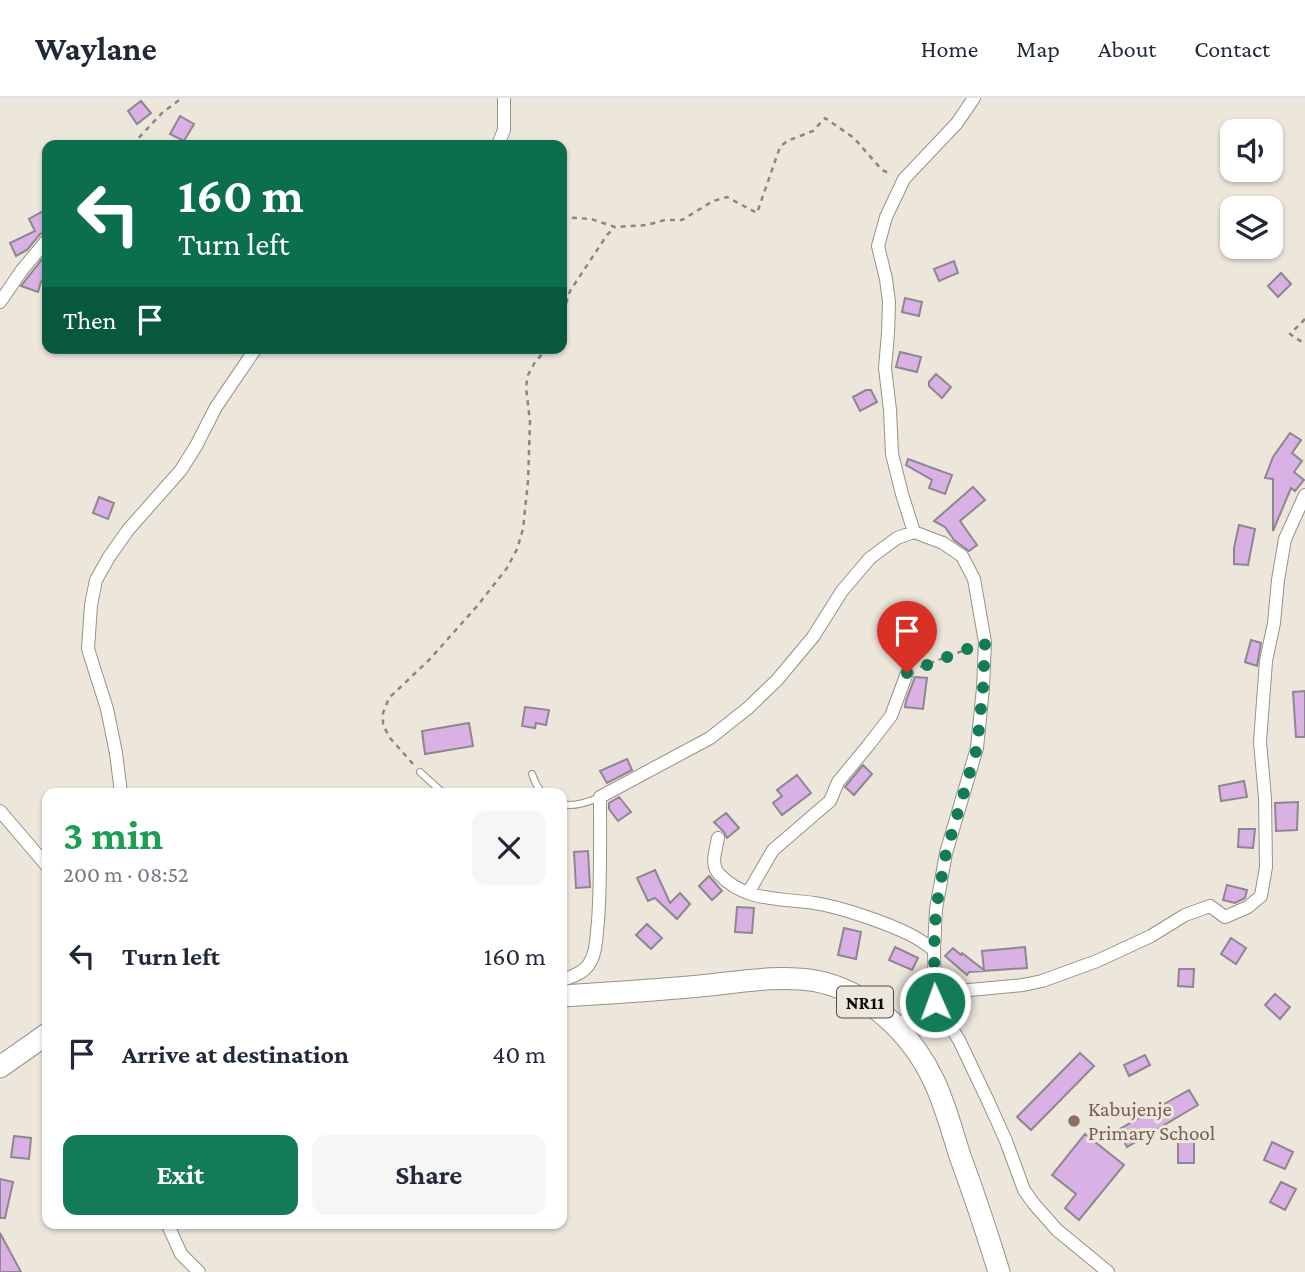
<!DOCTYPE html>
<html lang="en">
<head>
<meta charset="utf-8">
<style>
	body { margin:0; font-family:"Crimson Pro",serif; background:#f6f6f7; color:#1f2937; height:100vh; display:flex; flex-direction:column; font-size:26px; white-space:nowrap }
	* { box-sizing:border-box; margin:0 }
	p { font-size:23px; color:#747a83 }
	.icon { flex:none; width:38px; height:38px; fill:none; stroke:currentColor; stroke-width:2; stroke-linecap:round; stroke-linejoin:round }
	.map { position:relative; flex:1; overflow:hidden }
	.drawer { position:absolute; left:42px; top:690px; width:525px; height:441px; display:flex; flex-direction:column; background:#fff; border-radius:14px; box-shadow:0 2px 5px #0004 }
	.drawer>* { flex:none }
	.guide { position:absolute; left:42px; top:42px; width:525px; height:214px; border-radius:14px; box-shadow:0 2px 5px #0004; background:#0b6e4f; color:#fff; overflow:hidden }
	.fabs { position:absolute; left:1220px; top:21px; display:grid; gap:14px }
	.fabs a { display:grid; place-items:center; width:63px; height:63px; border-radius:14px; background:#fff; box-shadow:0 2px 5px #0004; font-size:35px }
	.pin { position:absolute; display:grid; place-items:center; width:60px; height:60px; color:#fff; margin:-72px -30px; border-radius:50% 50% 50% 0; rotate:-45deg; box-shadow:0 0 7px #0007 }
	.pin .icon { rotate:45deg }
	.me { position:absolute; width:77px; margin:-38px; rotate:358deg; stroke-linejoin:round; filter:drop-shadow(0 0 5px #0008) }
	.turn { display:flex; align-items:center; gap:24px; height:147px; padding:0 21px; font-size:32px }
	.turn .icon { width:91px; height:91px; stroke-width:2.5 }
	.turn b { display:block; font-size:49px; line-height:60px }
	.then { display:flex; align-items:center; height:66px; padding:0 21px; background:#0003; gap:14px; font-size:26px }
	.round { display:grid; place-items:center; flex:none; width:74px; height:74px; border-radius:14px; background:#f6f6f7 }
	.summary { display:flex; align-items:center; justify-content:space-between; height:119px; padding:0 21px }
	h1 { font-size:42px; font-weight:700; line-height:52px; color:#1e9e55 }
	.action { display:flex; gap:14px; margin-top:auto; padding:14px 21px }
	.action a { flex:1; height:80px; border-radius:14px; background:#137c56; color:#fff; font-size:28px; font-weight:700; line-height:80px; text-align:center }
	.action a+a { background:#f6f6f7; color:#1f2937 }
	ul { padding:0; list-style:none }
	li { display:flex; align-items:center; gap:21px; height:98px; padding:0 21px }
	li div { flex:1 }
	li b { display:block; font-size:26px }
	li em { font-style:normal }
	header { display:flex; align-items:center; gap:42px; box-sizing:border-box; height:98px; padding:0 35px; background:#fff; border-bottom:2px solid #e0e1e3 }
	header strong { font-size:33px }
	nav { display:flex; gap:38px; margin-inline-start:auto; font-size:24px }
	.map>svg:first-child { display:block }
	.building { fill:#d9b1e4; stroke:#8e8690; stroke-width:2 }
	.lines { fill:none; stroke-linecap:round; stroke-linejoin:round }
	.lane-casing { stroke:#979187; stroke-width:8 }
	.street-casing { stroke:#979187; stroke-width:14 }
	.highway-casing { stroke:#979187; stroke-width:23 }
	.path { stroke:#8b867e; stroke-width:2.5; stroke-dasharray:5 5; stroke-linecap:butt }
	.lane { stroke:#fff; stroke-width:6 }
	.street { stroke:#fff; stroke-width:12 }
	.highway { stroke:#fff; stroke-width:21 }
	.route { stroke:#137c56; stroke-width:12; stroke-dasharray:0 21.6 }
	.education-dot { fill:#8d6e63; stroke:#ede6db; stroke-width:2.5 }
	.labels { text-anchor:middle; stroke-width:6; stroke-linejoin:round; paint-order:stroke }
	.shield { fill:#ede6db; stroke:#514d47; stroke-width:2 }
	.shield-label { font-size:19px; font-weight:bold; fill:#0e0c08 }
	.education-label { font-size:21px; fill:#785e54; stroke:#ede6db; text-anchor:start }
</style>
</head>
<body>
<header>
<strong>Waylane</strong>
<nav><a>Home</a><a>Map</a><a>About</a><a>Contact</a></nav>
</header>
<div class="map">
<svg width="1305" height="1174" viewBox="0 0 1305 1174">
	<rect width="100%" height="100%" fill="#ede6db"/>
	<!-- building -->
	<path class="building" d="M141 3 151 15 137 26 128 13Z
		M180 18 194 26 184 43 170 36Z
		M47 111V133L40 136 27 152 16 158 10 145 35 133 29 121Z
		M47 155V176L41 184 38 194 21 188Z
		M954 163 958 175 939 183 934 171Z
		M1281 175 1291 186 1278 199 1268 188Z
		M905 200 922 204 919 218 902 214Z
		M900 254 921 259 917 274 896 269Z
		M936 276 951 289 942 300 929 288V284Z
		M866 292H871L877 304 860 313 853 299Z
		M1290 335 1301 342 1292 355 1302 363 1294 374 1304 382 1295 393 1291 390 1273 433V381L1265 380 1273 359Z
		M908 361 952 377 945 396 929 390 932 382 906 367Z
		M973 389 985 402 960 423 977 447 969 453 954 442 945 429 934 423Z
		M99 399 114 405 108 421 93 415Z
		M1239 427 1255 431 1248 467 1234 466V450Z
		M1251 542 1261 545 1257 568 1245 564Z
		M915 579 927 580 923 611 905 609 906 603Z
		M1305 593V639H1296L1293 594Z
		M525 609 549 612 546 627 536 625 535 630 522 628Z
		M469 625 473 648 425 656 422 633Z
		M627 661 632 672 607 685 600 673Z
		M863 667 872 676 854 697 845 689Z
		M797 677 811 695 782 717 773 705 782 698 777 692Z
		M1244 683 1247 699 1221 703 1219 688Z
		M619 699 631 714 618 723 609 711V705Z
		M1298 704 1297 732 1276 733 1275 705Z
		M726 715 739 730 727 740 724 734 714 724Z
		M1239 731H1255L1253 750 1238 749Z
		M588 753 590 789 576 790 574 754Z
		M655 772 670 805 680 795 690 806 677 821 655 800 648 803 637 780Z
		M709 778 722 793 712 802 699 788Z
		M1227 787 1247 792 1245 800 1235 805 1223 802Z
		M737 809 754 810 752 835 735 834Z
		M647 826 662 840 651 851 636 837Z
		M844 830 861 834 856 861 838 857Z
		M1231 840 1246 850 1236 866 1221 856Z
		M895 849 918 860 912 872 889 862Z
		M1025 849 1027 870 969 874 967 877 945 858 953 850 961 857 962 855 984 872 982 853Z
		M1179 871H1194L1193 889 1178 888Z
		M1275 896 1290 909 1280 921 1265 907Z
		M1080 955 1094 968 1031 1032 1017 1019Z
		M1145 957 1150 967 1129 978 1124 967Z
		M1189 992 1198 1007 1127 1049 1118 1032Z
		M1085 1036 1124 1067 1079 1122 1065 1110 1076 1096 1052 1077Z
		M14 1038 31 1040 29 1061 11 1059Z
		M1194 1041V1065H1178V1042Z
		M1272 1044 1293 1054 1285 1071 1264 1062Z
		M0 1081 13 1084 5 1120H0Z
		M1281 1084 1296 1091 1285 1112 1270 1104Z
		M0 1135 21 1174H0Z"/>
	<g class="lines">
		<defs>
			<path id="lane" d="M420 674 443 695
				M532 676 536 686 542 695
				M562 706C575 709 588 704 600 699"/>
			<path id="street" d="M974 0 957 25 904 81 886 119 878 148 886 181 889 204 888 235 885 270 890 312 892 356 902 396 914 434 943 445 962 458 974 481 985 544 983 590 977 650 946 755 936 811 934 852 935 904 959 942 988 1003 1006 1043 1024 1092 1034 1106 1057 1132 1108 1174
				M498 47 504 32V0
				M0 204 22 172 47 142
				M121 695 116 655 107 611 88 551 91 507 96 482 109 459 128 432 181 372 196 348 216 309 256 250
				M0 713 47 768
				M718 740C716 752 710 766 719 776 745 804 780 800 814 805 841 809 887 825 911 837 919 841 927 847 934 852
				M748 795 773 752 830 703 838 684 867 649 891 618 907 575
				M562 882C571 879 584 875 589 866 597 854 596 838 598 824 601 782 600 740 600 699L710 640 748 610 777 582 813 539 842 493 870 460 897 440 914 434
				M897 927 950 896 959 893 1023 887 1042 883 1097 863 1151 838 1185 817 1210 808 1225 819 1248 809 1261 798 1266 769 1265 700 1260 644 1266 563 1274 525 1278 482 1285 441 1305 397
				M167 1125 181 1156 199 1174"/>
			<path id="highway" d="M562 898C611 895 661 892 710 887 745 883 781 877 816 883 868 893 912 936 934 983 945 1006 952 1033 960 1058 974 1096 987 1135 999 1174
				M0 969 47 936"/>
		</defs>
		<!-- lane casing -->
		<use href="#lane" class="lane-casing"/>
		<!-- street casing -->
		<use href="#street" class="street-casing"/>
		<!-- highway casing -->
		<use href="#highway" class="highway-casing"/>
		<!-- path -->
		<path class="path" d="M132 47 162 15 182 0
			M562 119 591 121 615 129 647 127 665 122H682L713 103 727 99 757 115 780 49 787 43 813 33 825 20 854 40 882 72 891 76
			M1305 221 1290 236 1305 246
			M562 225 565 209 570 193 607 137 615 129
			M920 569 973 549
			M413 666 390 640 383 627V615L389 600 430 561 478 507 507 470 517 451 523 431 528 383 530 324 526 289 528 277 535 264 548 250"/>
		<!-- lane -->
		<use href="#lane" class="lane"/>
		<!-- street -->
		<use href="#street" class="street"/>
		<!-- highway -->
		<use href="#highway" class="highway"/>
	</g>
	<g class="lines">
		<!-- route -->
		<path class="route" d="M907 575 985 544 983 590 977 650 946 755 936 811 934 852 935 904"/>
	</g>
	<!-- markers -->
	<circle class="education-dot" cx="1074" cy="1023" r="7"/>
	<g class="labels">
		<!-- shield labels -->
		<rect class="shield" x="837" y="888.5" width="56" height="31" rx="5"/>
		<g class="shield-label">
			<text x="865" y="911">NR11</text>
		</g>
		<!-- education labels -->
		<g class="education-label">
			<text x="1088" y="1018">Kabujenje<tspan x="1088" dy="24">Primary School</tspan></text>
		</g>
	</g>
</svg>
<div class="fabs">
<a><svg class="icon" aria-label="sound" viewBox="0 0 24 24"><path d="M4 9h4l5-4v14l-5-4H4zM17 9q2 3 0 6"/></svg></a>
<a><svg class="icon" aria-label="layers" viewBox="0 0 24 24"><path d="M12 4l9 5-9 5-9-5zM3 14l9 5 9-5"/></svg></a>
</div>
<div class="pin" style="left:907px;top:575px;background:#d93025"><svg class="icon" aria-label="arrive" viewBox="0 0 24 24"><path d="M6 21V4h12l-3 4 3 4H6"/></svg></div>
<svg class="me" style="left:935px;top:904px" viewBox="-20 -20 40 40"><circle r="17" fill="#137c56" stroke="#fff" stroke-width="3"/><path d="M0-11L8 9 0 5-8 9z" fill="#fff"/></svg>
<div class="guide">
<div class="turn"><svg class="icon" aria-label="left" viewBox="0 0 24 24"><path d="M17 20v-9H6M10 6l-5 5 5 5"/></svg><div><b>160 m</b>Turn left</div></div>
<div class="then">Then<svg class="icon" aria-label="arrive" viewBox="0 0 24 24"><path d="M6 21V4h12l-3 4 3 4H6"/></svg></div>
</div>
<section class="drawer">
<div class="summary"><div><h1>3 min</h1><p>200 m · 08:52</p></div><a class="round"><svg class="icon" aria-label="close" viewBox="0 0 24 24"><path d="M6 6l12 12M18 6L6 18"/></svg></a></div>
<ul>
<li><svg class="icon" aria-label="left" viewBox="0 0 24 24"><path d="M17 20v-9H6M10 6l-5 5 5 5"/></svg><div><b>Turn left</b></div><em>160 m</em></li>
<li><svg class="icon" aria-label="arrive" viewBox="0 0 24 24"><path d="M6 21V4h12l-3 4 3 4H6"/></svg><div><b>Arrive at destination</b></div><em>40 m</em></li>
</ul>
<div class="action"><a>Exit</a><a>Share</a></div>
</section>
</div>
</body>
</html>
